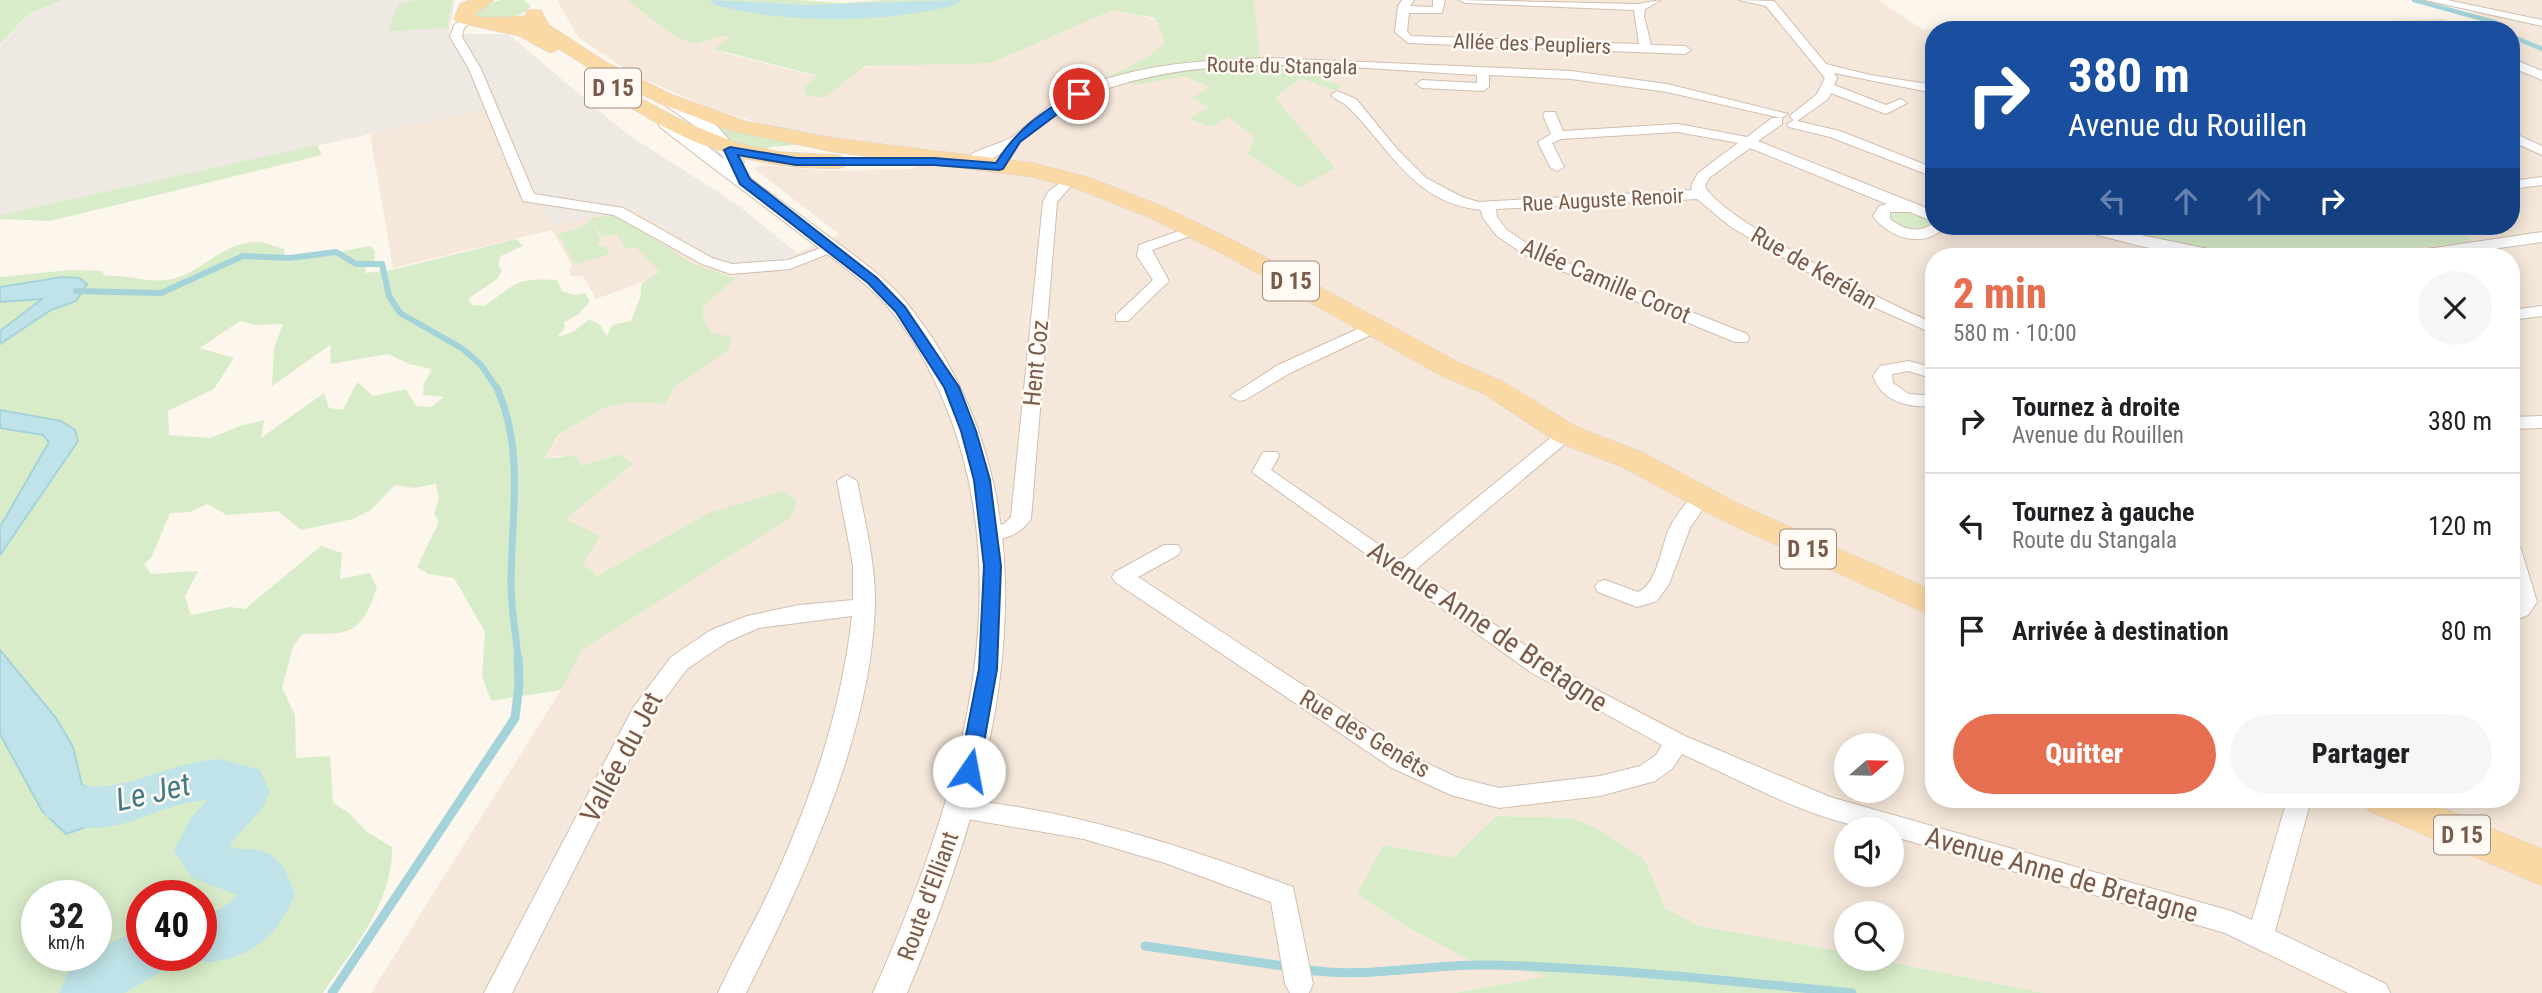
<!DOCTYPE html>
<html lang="fr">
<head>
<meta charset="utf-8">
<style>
	body { margin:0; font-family:"Roboto Condensed",sans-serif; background:#f6f6f6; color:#202124; height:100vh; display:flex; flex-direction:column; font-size:26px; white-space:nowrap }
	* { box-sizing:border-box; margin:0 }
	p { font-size:23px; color:#757577 }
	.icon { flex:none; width:38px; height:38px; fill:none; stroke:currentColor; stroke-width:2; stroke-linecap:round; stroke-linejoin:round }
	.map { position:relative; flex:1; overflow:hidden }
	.sheet { position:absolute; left:1925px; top:248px; width:595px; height:560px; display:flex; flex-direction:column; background:#fff; border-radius:28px; box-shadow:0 4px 18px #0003 }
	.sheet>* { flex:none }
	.guide { position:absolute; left:1925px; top:21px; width:595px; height:214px; border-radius:28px; box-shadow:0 4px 18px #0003; background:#1a4fa0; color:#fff; overflow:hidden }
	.needle { width:46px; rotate:70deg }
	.buttons { position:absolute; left:1834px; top:733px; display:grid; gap:14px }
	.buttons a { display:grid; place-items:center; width:70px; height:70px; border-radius:50%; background:#fff; box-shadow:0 4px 18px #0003; font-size:35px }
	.speed { position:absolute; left:21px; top:880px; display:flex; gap:14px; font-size:35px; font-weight:700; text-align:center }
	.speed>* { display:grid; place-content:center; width:91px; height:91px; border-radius:50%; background:#fff; box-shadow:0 4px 18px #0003; line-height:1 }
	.speed small { font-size:18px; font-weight:400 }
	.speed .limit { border:10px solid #d22; background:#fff; color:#111 }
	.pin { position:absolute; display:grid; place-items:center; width:60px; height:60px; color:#fff; margin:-30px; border:4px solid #fff; border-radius:50%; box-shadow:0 2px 7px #0007 }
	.me { position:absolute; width:77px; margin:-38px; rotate:12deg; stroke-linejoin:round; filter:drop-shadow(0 0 5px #0008) }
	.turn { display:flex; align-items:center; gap:24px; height:147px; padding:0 28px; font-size:32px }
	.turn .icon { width:91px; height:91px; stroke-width:2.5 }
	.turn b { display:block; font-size:49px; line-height:60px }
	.lanes { display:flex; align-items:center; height:66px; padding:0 28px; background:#0003; justify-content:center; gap:35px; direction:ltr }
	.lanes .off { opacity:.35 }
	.round { display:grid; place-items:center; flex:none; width:74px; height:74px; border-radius:37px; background:#f6f6f6 }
	.summary { display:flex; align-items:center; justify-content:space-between; height:119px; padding:0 28px }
	h1 { font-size:42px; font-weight:800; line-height:52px; color:#e76f51 }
	.action { display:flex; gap:14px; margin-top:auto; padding:14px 28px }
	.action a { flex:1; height:80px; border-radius:42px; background:#e76f51; color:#fff; font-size:28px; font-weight:800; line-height:80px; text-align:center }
	.action a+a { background:#f6f6f6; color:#202124 }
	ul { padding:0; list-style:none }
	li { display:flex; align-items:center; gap:21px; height:105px; padding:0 28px; border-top:2px solid #e0e0e0 }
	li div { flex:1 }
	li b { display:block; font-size:26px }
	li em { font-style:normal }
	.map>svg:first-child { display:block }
	.residential { fill:#f5e8da; fill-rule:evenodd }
	.industrial { fill:#efe9e4 }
	.green { fill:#d8ecc9; fill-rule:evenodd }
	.water { fill:#bfe3e8; stroke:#a5d3da; stroke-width:2 }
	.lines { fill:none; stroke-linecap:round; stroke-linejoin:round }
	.stream-far3 { stroke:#a5d3da; stroke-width:4.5 }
	.stream-far2 { stroke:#a5d3da; stroke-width:6 }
	.stream-far1 { stroke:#a5d3da; stroke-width:7 }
	.stream { stroke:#a5d3da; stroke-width:9 }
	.river { fill:#bfe3e8; fill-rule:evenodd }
	.minor-casing { stroke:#d1beb0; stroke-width:2 }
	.tertiary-casing { stroke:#d1beb0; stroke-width:2 }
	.primary-casing { stroke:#dad1cd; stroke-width:1 }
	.minor { fill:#fff; fill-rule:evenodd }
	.tertiary { fill:#fff; fill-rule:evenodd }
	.primary { fill:#fbd9a5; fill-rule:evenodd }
	.route { fill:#1a73e8; stroke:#114b97; stroke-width:2 }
	.labels { text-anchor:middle; stroke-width:5; stroke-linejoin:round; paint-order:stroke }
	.far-street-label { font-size:21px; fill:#7a5c4d; stroke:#fffaf3 }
	.shield { fill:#fffaf3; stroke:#a28b7f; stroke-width:2 }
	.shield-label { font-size:23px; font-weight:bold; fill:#7a5c4d }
	.street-label { font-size:24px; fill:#7a5c4d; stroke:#fffaf3 }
	.near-street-label { font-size:28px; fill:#7a5c4d; stroke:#fffaf3 }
	.near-water-label { font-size:32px; font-style:italic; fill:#437c86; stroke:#fffaf3 }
</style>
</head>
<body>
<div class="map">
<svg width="2542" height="993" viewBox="0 0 2542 993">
	<rect width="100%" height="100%" fill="#fdf6ec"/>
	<!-- residential -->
	<path class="residential" d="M557 0H628L654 20 702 43 722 34 733 36 715 48 725 53 819 77 889 63H991L1113 10 1155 19 1165 43 1146 58 1112 74 1256 53 1254 0H1878L1924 30 1944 27 1953 30H1934V226H2511V30H2067L2192 29 2441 19 2466 26 2490 22 2458 4 2438 0H2542V993H2044L1875 959H1892V914H1846V952L1699 926 1665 908 1645 860 1572 818 1496 816 1453 858 1383 845 1358 894 1409 928 1475 963 1553 976 1454 993H371L561 690 582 650 790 518 798 501 708 513 597 576 583 564 599 536 566 519 633 464 619 454 580 466 560 455 543 460 559 435 604 408 631 402 665 404 675 387 729 350 703 323 702 314 708 300 730 285 667 273 596 299 583 276H571L569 270 572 266 552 230 393 268 370 134 499 105 550 226 631 209 774 264 839 234 754 169 762 165 827 171 912 169 937 150 840 141 779 129 712 109 634 75 578 37ZM1934 257H2511V800H1934ZM1846 746H1892V791H1846ZM1846 830H1892V875H1846Z"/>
	<!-- industrial -->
	<path class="industrial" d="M65 0H455L449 34H508L627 134 735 203 797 253 774 263 754 266 722 262 631 209 550 226 499 106 0 215V45L31 13Z"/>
	<!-- green -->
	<path class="green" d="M0 0H64L30 13 0 44Z
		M416 0H453L447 28 388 31 398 4Z
		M501 0H524L531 6C519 20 492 22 475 15L481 6Z
		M628 0H797L842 3 884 0H1254L1260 64 1317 71 1330 82 1343 86 1334 90 1300 78 1275 98 1335 168 1299 188 1248 154 1255 137 1228 117 1211 127 1189 119 1209 107 1192 98 1210 87 1184 76 1136 85 1109 76 1146 58 1165 43 1155 18 1113 10 991 63 865 66 824 98 806 95 804 87 818 76 714 49 731 36C717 33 708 43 694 43 678 43 641 10 628 0Z
		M710 120 804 144 771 147 762 152 733 146Z
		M317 145 322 155 50 221 0 219V215Z
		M1911 211 1930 220V227L1911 231 1890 222 1887 215Z
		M615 214 693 264 735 278C720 299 687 302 712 333L732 337 729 350 675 387 665 404 631 402 604 408 558 435 544 459 576 455 580 466 620 454 633 464 566 519 600 536 583 564 597 576 708 513 783 491 798 501 790 518 582 650 561 690 491 701 482 676 485 632 454 578 428 574 417 567 439 522 434 513 439 499 436 484 414 488 395 485 371 510 353 519 301 530 278 511 227 515 207 504 190 512 170 513 151 558 144 564 151 574 198 571 185 597 191 615 230 607 245 609 321 546 342 553 340 579 370 573 377 588C360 636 350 634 302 634L293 647 282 688 295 715 296 758 330 756 333 803 349 813 367 832 392 847C393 904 353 948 323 993H0V277L69 270 101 271 106 276C131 274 153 286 179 277 207 267 226 241 258 242 266 242 275 247 284 249L286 262 370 246 375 251 374 264 365 268V273L392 270 516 239 523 246 501 256 498 264 502 271 497 279 468 299 472 305 484 306C517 285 512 277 557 280L562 291 574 295 585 293 590 301 578 315 564 322 565 328 557 337 573 332 589 319 599 324 607 336 612 325 631 321 641 295V284L660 272 636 247 626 249 617 234 602 236 592 222 601 241 597 243 600 247 605 246 610 254 575 264 558 234 583 227V225L591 222 588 219ZM240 321 256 325 283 324 274 348 272 386 330 345 331 364 388 354 409 364 432 369 424 384 423 395 444 397 431 407 416 406 406 389 373 396 357 382 343 410 329 408 324 393 261 438 264 420 240 426 210 438 169 435 168 411 214 389 234 358 200 348ZM37 896H96V956H37ZM142 896H201V956H142Z
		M2102 226H2448L2472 240C2452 247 2425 246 2403 249 2293 262 2209 253 2102 226Z
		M1496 816 1572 818 1603 832 1645 860 1665 908 1699 926 1846 952V959H1875L2044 993H1454L1550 976 1475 963 1409 928 1357 894 1383 845 1453 858Z"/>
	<!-- water -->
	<path class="water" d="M63 277 79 278 87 284 76 301 51 310 0 344V331L42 299 0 302V287Z
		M0 410 61 421 75 430 78 441 0 555V527L49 442 43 435 0 428Z
		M0 650 56 718 73 747 82 785 105 794 125 790 114 817 66 834 42 811 0 734Z"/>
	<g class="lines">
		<!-- stream-far3 -->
		<path class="stream-far3" d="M2414 0 2494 22 2497 30
			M2511 36 2542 49"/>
		<!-- stream-far2 -->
		<path class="stream-far2" d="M76 291 161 293 243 256 290 258 336 252 356 264H382L389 296 400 313 463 349 481 365 498 390"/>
		<!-- stream-far1 -->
		<path class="stream-far1" d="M497 388C525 451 511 517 511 584 511 609 516 634 518 658"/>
		<!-- stream -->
		<path class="stream" d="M1145 946 1290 967
			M1302 969C1368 980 1427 963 1492 965 1613 968 1732 981 1852 993
			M332 993 515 718 519 685 518 657"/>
		<!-- river -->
		<path class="river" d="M710 0 806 5 960 0 956 5C878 24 792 24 714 5Z
			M220 759 260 770 270 792 263 807 229 846C238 851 247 848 257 850 281 854 288 874 295 895 288 910 280 925 268 937 246 957 207 970 181 956H201V914L221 909 237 895 192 878 174 850 191 818 207 800C166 802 131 829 90 828 76 828 60 821 47 817L40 802 47 787C68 780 85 788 107 786 146 781 180 761 220 759Z
			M142 928V956H169L162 971 125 993H59L67 974 86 956H96V950Z"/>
		<defs>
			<path id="minor" d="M1402 0H1414L1410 6 1433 7V0H1445L1442 13H1409L1407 31 1411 36 1639 44 1634 10 1465 3 1459 0 1638 4 1661 0 1645 9 1644 16 1651 45 1685 46 1691 50 1685 54 1408 43 1395 32 1398 6Z
				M1739 0 1774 1 1826 64 1870 75 1934 85V93L1834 73 1837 78 1834 85 1886 105 1901 99 1907 103 1886 114 1831 93 1828 99 1797 121 1840 131 1934 168V177L1830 137 1789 127 1787 124 1794 120 1790 117 1792 114 1817 94 1825 78 1766 6Z
				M2425 0H2447L2542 20V26Z
				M466 18 472 21 464 28 462 37 481 69 534 194 623 208 712 258 732 264 788 260 832 244 840 249 790 269 731 274 702 264 614 215 523 201 469 69 450 37 454 25Z
				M1934 41V58L1930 57 1925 46Z
				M1271 58 1571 71 1667 84 1788 114 1781 118 1667 92 1571 79 1489 75V87L1483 91 1422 88 1416 84 1422 80 1477 83V75C1357 69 1228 50 1112 87 1096 92 1081 98 1068 106 1050 116 984 178 964 160 976 148 997 146 1012 137 1028 126 1041 110 1058 100 1121 64 1200 60 1271 58Z
				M2511 58 2542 71V80L2511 67Z
				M1337 91 1356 99 1397 149 1426 178 1462 197 1479 202 1692 190 1691 186 1698 173 1738 143 1678 132 1561 139 1552 143 1564 167 1557 171 1550 167 1538 142 1551 134 1543 115 1545 112H1555L1563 131 1678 124 1747 137 1772 118H1782V124L1758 141 1934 211V222L1910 212H1890V219C1904 230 1919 234 1934 223V226H1945C1926 250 1888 238 1873 216L1879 206 1887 204 1750 148 1709 178 1705 186C1718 218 1895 308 1934 323V334L1847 295 1731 227 1697 199 1496 209 1497 217 1507 230 1538 251 1747 334 1749 338 1747 342H1735L1528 257 1497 236 1483 218 1481 210C1412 202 1392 150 1348 107 1343 102 1336 100 1331 95Z
				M2511 132 2542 146V155L2511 141Z
				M1070 175 1077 179 1057 202 1031 519C1021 534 1001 543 983 538L980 533 983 528 1004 524 1011 517 1043 202 1048 192Z
				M2542 177V185L2511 189V181Z
				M1193 226 1200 230 1198 233 1152 250 1169 281 1128 321H1116V315L1153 280 1137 256 1139 245Z
				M2073 226H2097L2223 252 2231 257C2178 259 2126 242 2075 229Z
				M2542 232V242L2435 257H2375L2383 252 2400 253Z
				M2542 306V316L2511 320V310Z
				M1373 322 1381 327 1379 331 1290 373 1245 400 1239 401 1230 396 1278 365Z
				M1909 361 1934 368V379L1908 371 1892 374 1893 383 1909 394 1934 396V406C1909 408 1882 402 1873 376L1880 366Z
				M2542 416V428L2511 429V417Z
				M1566 428 1572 430 1575 434 1572 438 1415 570 1548 661 1591 687 1685 736 1830 797 2231 911 2252 920 2287 800H2311L2275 931 2386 984 2390 993H2348L2225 933 1892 836V830C1828 830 1741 780 1682 754L1672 769 1655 781 1600 796 1499 808 1451 795 1392 768 1115 582 1112 577 1115 572 1164 545H1178L1181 550 1178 555 1138 577 1408 754 1456 777 1499 788 1600 776 1640 766 1656 755 1662 745 1532 673 1252 472 1263 452H1277L1279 456 1271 470 1401 560 1560 430Z
				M847 475 857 481C865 523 876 564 875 607 870 739 804 877 746 993H718C732 962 749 932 764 902 807 811 841 716 852 616L759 628 727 642 687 669 650 719 512 993H484L633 708 671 657 711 630 747 616 799 605 853 600V565L837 481Z
				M1700 492 1710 498 1690 528 1669 584 1657 601 1637 607 1598 592 1595 587 1598 582 1605 580 1638 592C1658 584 1661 545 1670 527 1676 515 1686 504 1693 494Z
				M2511 542 2521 549 2537 602 2528 615 2511 622V606L2516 601 2511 584Z
				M959 799C1076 811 1184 846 1293 887L1313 984 1309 993H1290L1285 984 1271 902 1165 863 1084 839 950 816 947 809 950 802Z"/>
			<path id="tertiary" d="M671 97C702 105 729 136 744 162L735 167C766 190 797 213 828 236 855 256 884 276 905 301 1072 506 1000 773 907 993H873C951 817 1020 612 952 422 937 381 916 340 888 307 864 280 835 260 807 239 758 201 708 165 660 127L658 123 660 119H672L725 160 702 131 665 105V99Z"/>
			<path id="primary" d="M470 0H494L474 15 486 18 525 16 527 10H541L549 25 606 62 673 95 745 121 834 138 1033 163 1091 178 1164 207 1239 243 1460 363 1504 382 1577 427 1644 453 1739 504 1934 591V617L1717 518 1622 467 1555 441 1484 394 1440 375 1221 253 1148 217 1075 188 1032 177 834 152 732 131 659 103 592 70 559 49 550 53 519 36 456 22 454 18 460 4Z
				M629 92 687 123 737 143 781 152 839 155 850 162C843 172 826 168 815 168 744 166 681 141 622 102L618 98 622 94Z
				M2363 800H2424L2542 849V886L2369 811Z"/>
		</defs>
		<!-- minor casing -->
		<use href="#minor" class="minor-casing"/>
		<!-- tertiary casing -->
		<use href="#tertiary" class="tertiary-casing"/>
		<!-- primary casing -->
		<use href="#primary" class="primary-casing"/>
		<!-- minor -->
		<use href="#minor" class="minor"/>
		<!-- tertiary -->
		<use href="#tertiary" class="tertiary"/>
		<!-- primary -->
		<use href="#primary" class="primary"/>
	</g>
	<!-- route -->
	<path class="route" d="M1075 92 1084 94 1020 142 1003 169 999 170 934 165H796L738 155 750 179 877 278 905 307 959 387 976 431 990 480 1001 566 997 669 979 771 976 777H962L959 771 979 669 984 566 974 480 961 431 944 387 896 312 868 283 740 184 724 150 730 147 796 158H934L996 163C1017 129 1041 113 1075 92Z"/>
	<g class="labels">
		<!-- far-street labels -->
		<g class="far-street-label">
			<text transform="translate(1532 44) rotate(2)" y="7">Allée des Peupliers</text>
			<text transform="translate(1282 66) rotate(1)" y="7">Route du Stangala</text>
			<text transform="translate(1603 200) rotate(-3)" y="7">Rue Auguste Renoir</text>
		</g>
		<!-- shield labels -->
		<g class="shield">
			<rect x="585" y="68.5" width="56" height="39" rx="5"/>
			<rect x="1263" y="261.5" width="56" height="39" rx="5"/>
			<rect x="1780" y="529.5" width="56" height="39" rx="5"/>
			<rect x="2434" y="815.5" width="56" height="39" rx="5"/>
		</g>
		<g class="shield-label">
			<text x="613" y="96">D 15</text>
			<text x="1291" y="289">D 15</text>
			<text x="1808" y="557">D 15</text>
			<text x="2462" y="843">D 15</text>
		</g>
		<!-- street labels -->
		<g class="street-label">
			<text transform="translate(1814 268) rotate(30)" y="8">Rue de Kerélan</text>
			<text transform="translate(1606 281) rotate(23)" y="8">Allée Camille Corot</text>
			<text transform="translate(1036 363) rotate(-84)" y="8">Hent Coz</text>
			<text transform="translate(1365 734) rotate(31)" y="8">Rue des Genêts</text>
			<text transform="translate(928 896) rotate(-70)" y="8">Route d'Elliant</text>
		</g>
		<!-- near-street labels -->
		<g class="near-street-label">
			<text transform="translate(1488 626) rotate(34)" y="10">Avenue Anne de Bretagne</text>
			<text transform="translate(621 757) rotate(-62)" y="10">Vallée du Jet</text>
			<text transform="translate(2062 874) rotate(16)" y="10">Avenue Anne de Bretagne</text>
		</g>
		<!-- near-water labels -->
		<g class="near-water-label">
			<text transform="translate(153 792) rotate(-13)" y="11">Le Jet</text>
		</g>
	</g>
</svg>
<div class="buttons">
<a><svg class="needle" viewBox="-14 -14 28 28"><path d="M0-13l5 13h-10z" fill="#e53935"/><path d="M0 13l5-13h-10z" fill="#757577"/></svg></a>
<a><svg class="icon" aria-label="sound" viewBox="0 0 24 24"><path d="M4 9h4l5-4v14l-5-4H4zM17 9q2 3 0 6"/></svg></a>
<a><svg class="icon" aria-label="search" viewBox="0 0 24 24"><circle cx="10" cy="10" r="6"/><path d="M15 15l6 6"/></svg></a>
</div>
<div class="speed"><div>32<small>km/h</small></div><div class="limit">40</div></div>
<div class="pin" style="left:1079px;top:94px;background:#d93025"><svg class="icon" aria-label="arrive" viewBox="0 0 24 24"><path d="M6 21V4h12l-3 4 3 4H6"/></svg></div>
<svg class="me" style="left:969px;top:771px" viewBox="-20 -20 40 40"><circle r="19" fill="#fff"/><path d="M0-13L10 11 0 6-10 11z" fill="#1a73e8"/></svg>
<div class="guide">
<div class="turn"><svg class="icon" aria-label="right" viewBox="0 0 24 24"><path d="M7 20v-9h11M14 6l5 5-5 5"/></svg><div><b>380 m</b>Avenue du Rouillen</div></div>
<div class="lanes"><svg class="icon off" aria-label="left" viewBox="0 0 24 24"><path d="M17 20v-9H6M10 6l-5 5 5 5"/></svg><svg class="icon off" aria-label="ahead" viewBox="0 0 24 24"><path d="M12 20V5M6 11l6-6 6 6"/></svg><svg class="icon off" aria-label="ahead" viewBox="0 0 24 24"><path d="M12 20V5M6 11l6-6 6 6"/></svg><svg class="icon" aria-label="right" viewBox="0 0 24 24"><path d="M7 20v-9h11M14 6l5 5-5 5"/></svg></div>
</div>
<section class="sheet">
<div class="summary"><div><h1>2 min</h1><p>580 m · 10:00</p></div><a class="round"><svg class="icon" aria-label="close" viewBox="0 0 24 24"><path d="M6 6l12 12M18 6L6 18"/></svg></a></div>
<ul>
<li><svg class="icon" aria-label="right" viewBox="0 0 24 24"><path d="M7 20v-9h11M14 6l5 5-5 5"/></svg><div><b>Tournez à droite</b><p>Avenue du Rouillen</p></div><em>380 m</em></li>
<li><svg class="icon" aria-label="left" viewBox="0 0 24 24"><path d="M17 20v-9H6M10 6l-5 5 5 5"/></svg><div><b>Tournez à gauche</b><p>Route du Stangala</p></div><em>120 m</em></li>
<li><svg class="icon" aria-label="arrive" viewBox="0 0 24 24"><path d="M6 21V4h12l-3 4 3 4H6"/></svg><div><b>Arrivée à destination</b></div><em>80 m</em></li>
</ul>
<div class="action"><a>Quitter</a><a>Partager</a></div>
</section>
</div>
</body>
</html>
